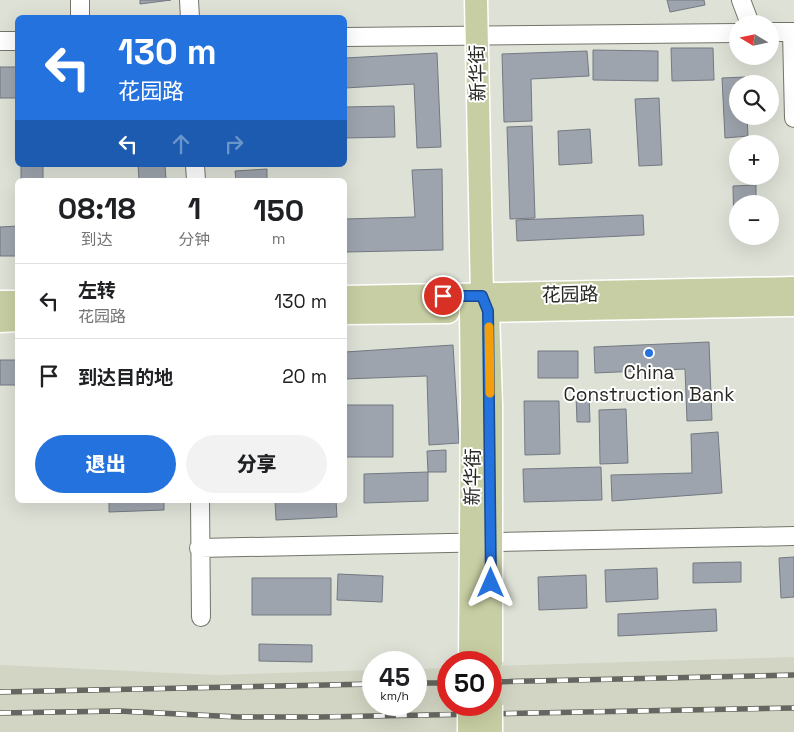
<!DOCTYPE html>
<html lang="zh">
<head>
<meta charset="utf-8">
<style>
	body { margin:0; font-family:"Space Grotesk","Noto Sans SC",sans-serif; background:#f2f2f2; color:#202124; height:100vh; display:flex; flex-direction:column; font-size:19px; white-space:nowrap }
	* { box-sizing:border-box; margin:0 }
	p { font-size:16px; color:#757577 }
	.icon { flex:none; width:28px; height:28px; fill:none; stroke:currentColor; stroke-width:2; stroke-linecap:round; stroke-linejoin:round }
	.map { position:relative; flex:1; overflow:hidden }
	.drawer { position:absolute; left:15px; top:178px; width:332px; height:325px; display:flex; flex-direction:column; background:#fff; border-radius:8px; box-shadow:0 5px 20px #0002 }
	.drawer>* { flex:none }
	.hud { position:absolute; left:15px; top:15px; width:332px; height:152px; border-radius:8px; box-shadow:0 5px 20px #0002; background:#2472dd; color:#fff; overflow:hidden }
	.needle { width:32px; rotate:280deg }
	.buttons { position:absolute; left:729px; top:15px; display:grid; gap:10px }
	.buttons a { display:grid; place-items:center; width:50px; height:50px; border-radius:50%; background:#fff; box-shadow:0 5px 20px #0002; font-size:25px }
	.speed { position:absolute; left:362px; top:651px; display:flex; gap:10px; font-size:25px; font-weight:700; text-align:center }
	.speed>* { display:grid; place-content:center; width:65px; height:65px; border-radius:50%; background:#fff; box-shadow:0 5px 20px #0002; line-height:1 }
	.speed small { font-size:12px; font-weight:400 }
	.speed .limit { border:8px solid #d22; background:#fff; color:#111 }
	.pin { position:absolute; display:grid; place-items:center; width:42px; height:42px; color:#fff; margin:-21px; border:2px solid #fff; border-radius:50%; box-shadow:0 1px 5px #0007 }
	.me { position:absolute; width:55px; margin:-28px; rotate:0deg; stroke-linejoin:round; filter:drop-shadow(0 0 4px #0008) }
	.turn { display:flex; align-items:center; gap:18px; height:105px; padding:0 20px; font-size:22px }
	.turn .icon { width:65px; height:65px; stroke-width:2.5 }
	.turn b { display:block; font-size:35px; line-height:42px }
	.lanes { display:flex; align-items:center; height:48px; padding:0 20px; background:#0003; justify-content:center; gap:25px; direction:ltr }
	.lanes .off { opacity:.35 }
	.eta { display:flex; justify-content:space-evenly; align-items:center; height:85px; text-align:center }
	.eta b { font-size:30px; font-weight:800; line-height:35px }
	.primary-button { display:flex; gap:10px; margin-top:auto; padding:10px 20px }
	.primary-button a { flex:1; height:58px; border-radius:30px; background:#2472dd; color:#fff; font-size:20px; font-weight:800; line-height:58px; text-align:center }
	.primary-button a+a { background:#f2f2f2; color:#202124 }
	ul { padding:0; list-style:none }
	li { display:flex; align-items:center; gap:15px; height:75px; padding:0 20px; border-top:1px solid #e0e0e0 }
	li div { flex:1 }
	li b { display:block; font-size:19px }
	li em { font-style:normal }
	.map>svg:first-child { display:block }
	.built { fill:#d2d5c3 }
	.building { fill:#9ea4ad; stroke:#737982 }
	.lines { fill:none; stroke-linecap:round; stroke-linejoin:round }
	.minor-casing { stroke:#73756b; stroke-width:20 }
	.major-casing { stroke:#fff; stroke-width:25 }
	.minor { stroke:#fff; stroke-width:18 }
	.major { stroke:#c8cea3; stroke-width:22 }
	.rail-casing { stroke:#65665f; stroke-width:5.5 }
	.rail { stroke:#fff; stroke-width:4; stroke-dasharray:11; stroke-linecap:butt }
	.major-bridge-casing { stroke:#fff; stroke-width:25; stroke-linecap:butt }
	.major-bridge { stroke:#c8cea3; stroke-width:22 }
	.route-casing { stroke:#174a90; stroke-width:12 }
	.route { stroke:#2472dd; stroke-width:9 }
	.slow { stroke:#f59e0b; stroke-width:9 }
	.poi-dot { fill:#2472dd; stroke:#fff; stroke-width:2 }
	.labels { text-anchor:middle; stroke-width:4; stroke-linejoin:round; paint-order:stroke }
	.street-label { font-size:19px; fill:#272723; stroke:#fff }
	.poi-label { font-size:19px; fill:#272723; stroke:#fff }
</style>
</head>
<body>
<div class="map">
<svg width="794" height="732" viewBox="0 0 794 732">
	<rect width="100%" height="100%" fill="#dee1d6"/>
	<!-- built -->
	<path class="built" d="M794 657V732H0V665L216 675 374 670V705H416V669L449 668V705H491V666Z"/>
	<!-- building -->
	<path class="building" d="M140 0H171L140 4Z
		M667 0H704L705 5 670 12Z
		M671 48H713L714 80 672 81Z
		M593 50 658 51V81L593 80Z
		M587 51 589 76 531 79 532 121 504 122 502 54Z
		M437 53 441 147 417 148 414 84 345 88V58Z
		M0 67H18V98H0Z
		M745 77V84H738V116H747L748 136 725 138 722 78Z
		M659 98 662 165 639 166 635 99Z
		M394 106 395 137 345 138V107Z
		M532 126 535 218 510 219 507 127Z
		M590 129 592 163 559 165 558 131Z
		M21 165H43V180H21Z
		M138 165H165L166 180H139Z
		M267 169V180H236L235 171Z
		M442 169 443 250 345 252V219L415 217 412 170Z
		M756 185V204H738V233H734L733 186Z
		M643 215 644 235 517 241 516 220Z
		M18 226V256H0V227Z
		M709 342 712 420 687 421 685 369 595 373 594 347Z
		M453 345 459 443 429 445 427 376 345 379V352Z
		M538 351H578V378H538Z
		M0 360H18V385H0Z
		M576 395H589L590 422H577Z
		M524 401H559L560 454 525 455Z
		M345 405H393V457H345Z
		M626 409 628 463 600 464 599 410Z
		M718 432 722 493 612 501 611 475 692 473 691 434Z
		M446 450V472H428L427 451Z
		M601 467 602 500 524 502 523 469Z
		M428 472V501L364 503V474Z
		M109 500H164V510L109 512Z
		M275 500H336L337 517 276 520Z
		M794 557V597L781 598 779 558Z
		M741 562V582L693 583V563Z
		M657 568 658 599 606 602 605 570Z
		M338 574 383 576 382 602 337 600Z
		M586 575 587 608 539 610 538 577Z
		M252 578H331V615H252Z
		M716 609 717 631 618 636V614Z
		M259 644 312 645V662L259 661Z"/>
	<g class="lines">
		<defs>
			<path id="minor" d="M80 0V18
				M189 0 190 18
				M741 0 750 24
				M770 32H794
				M792 32 794 118
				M345 37 738 33
				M0 41H18
				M195 165 196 180
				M200 500 201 617
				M199 548 794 536"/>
			<path id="major" d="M476 0 482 296 488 311 491 405
				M345 297 794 288
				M0 302H18
				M480 311 794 305
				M345 313 448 312
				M0 321 18 320
				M472 405 471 311 481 297"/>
		</defs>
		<!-- minor casing -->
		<use href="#minor" class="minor-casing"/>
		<!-- major casing -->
		<use href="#major" class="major-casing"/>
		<!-- minor -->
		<use href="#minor" class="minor"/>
		<!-- major -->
		<use href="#major" class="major"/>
		<defs>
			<path id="rail" d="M491 682 794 675
				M416 683H449
				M0 692 374 684
				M0 713 119 711 238 717H320L794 708"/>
		</defs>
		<!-- rail casing -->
		<use href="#rail" class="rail-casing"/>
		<!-- rail -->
		<use href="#rail" class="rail"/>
		<defs>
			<path id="major-bridge" d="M491 405V662
				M470 662 472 405
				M491 705V732
				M469 732V705"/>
		</defs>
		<!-- major-bridge casing -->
		<use href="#major-bridge" class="major-bridge-casing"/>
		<!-- major-bridge -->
		<use href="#major-bridge" class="major-bridge"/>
	</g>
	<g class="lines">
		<defs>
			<path id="route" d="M443 296H482L488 311 491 583"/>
		</defs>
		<!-- route casing -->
		<use href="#route" class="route-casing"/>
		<!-- route -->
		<use href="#route" class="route"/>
		<!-- slow -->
		<path class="slow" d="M489 327 490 393"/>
	</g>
	<!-- markers -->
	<circle class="poi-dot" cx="649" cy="353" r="5"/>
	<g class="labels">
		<!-- street labels -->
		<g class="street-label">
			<text transform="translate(477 73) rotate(-91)" y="7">新华街</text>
			<text transform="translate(570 294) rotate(-1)" y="7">花园路</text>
			<text transform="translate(472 477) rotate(-89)" y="7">新华街</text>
		</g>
		<!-- poi labels -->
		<g class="poi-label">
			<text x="649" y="379">China<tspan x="649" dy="22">Construction Bank</tspan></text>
		</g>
	</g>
</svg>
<div class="buttons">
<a><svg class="needle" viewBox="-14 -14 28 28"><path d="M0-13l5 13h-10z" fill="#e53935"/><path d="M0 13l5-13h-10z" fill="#757577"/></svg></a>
<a><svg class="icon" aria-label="search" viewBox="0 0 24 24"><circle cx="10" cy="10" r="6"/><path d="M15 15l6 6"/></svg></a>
<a>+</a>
<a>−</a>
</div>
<div class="speed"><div>45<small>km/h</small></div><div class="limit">50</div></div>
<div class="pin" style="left:443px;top:296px;background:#d93025"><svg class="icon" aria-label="arrive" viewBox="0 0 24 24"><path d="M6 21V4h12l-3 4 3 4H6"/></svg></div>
<svg class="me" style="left:491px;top:583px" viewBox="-20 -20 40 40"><path d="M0-17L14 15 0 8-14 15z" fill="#2472dd" stroke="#fff" stroke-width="4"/></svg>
<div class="hud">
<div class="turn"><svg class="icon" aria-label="left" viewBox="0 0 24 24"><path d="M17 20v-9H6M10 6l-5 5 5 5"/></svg><div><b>130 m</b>花园路</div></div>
<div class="lanes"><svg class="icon" aria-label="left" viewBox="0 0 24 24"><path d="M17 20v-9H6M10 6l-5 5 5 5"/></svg><svg class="icon off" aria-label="ahead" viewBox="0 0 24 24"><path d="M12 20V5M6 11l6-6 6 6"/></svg><svg class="icon off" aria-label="right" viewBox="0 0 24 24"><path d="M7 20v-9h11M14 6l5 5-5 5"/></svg></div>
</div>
<section class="drawer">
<div class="eta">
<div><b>08:18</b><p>到达</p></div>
<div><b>1</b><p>分钟</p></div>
<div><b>150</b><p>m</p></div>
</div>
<ul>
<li><svg class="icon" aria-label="left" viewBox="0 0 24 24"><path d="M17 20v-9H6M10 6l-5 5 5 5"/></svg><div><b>左转</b><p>花园路</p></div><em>130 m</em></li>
<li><svg class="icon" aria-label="arrive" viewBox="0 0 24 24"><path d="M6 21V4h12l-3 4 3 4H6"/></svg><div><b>到达目的地</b></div><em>20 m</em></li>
</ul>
<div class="primary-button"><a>退出</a><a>分享</a></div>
</section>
</div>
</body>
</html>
